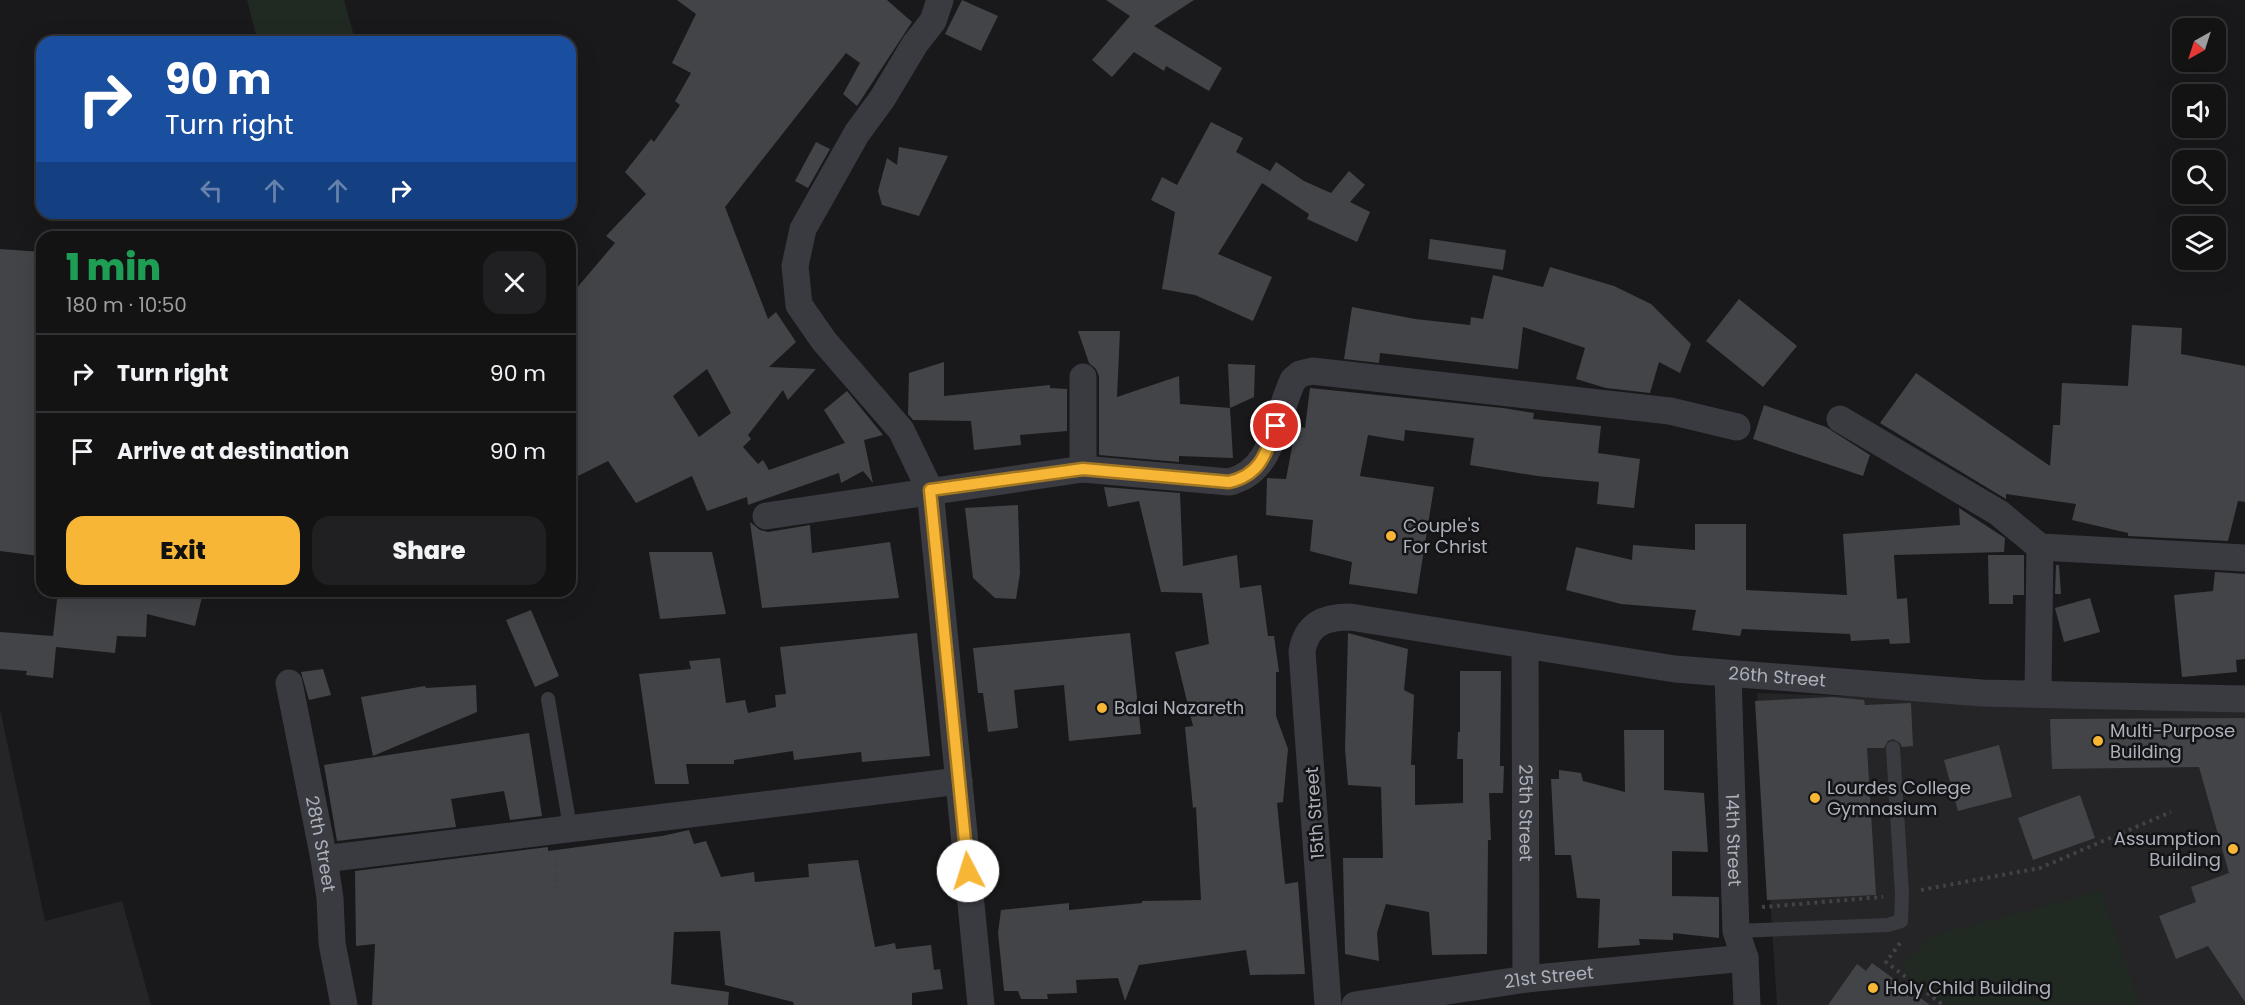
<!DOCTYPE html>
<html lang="en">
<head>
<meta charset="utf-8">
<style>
	body { margin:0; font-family:Poppins,sans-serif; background:#202022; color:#f1f3f6; height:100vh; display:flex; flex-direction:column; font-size:22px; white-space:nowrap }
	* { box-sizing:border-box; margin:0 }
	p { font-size:20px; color:#9d9ea0 }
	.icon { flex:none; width:33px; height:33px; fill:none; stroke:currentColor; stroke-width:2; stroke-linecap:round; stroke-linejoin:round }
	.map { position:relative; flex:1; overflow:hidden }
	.details { position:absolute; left:36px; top:231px; width:540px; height:366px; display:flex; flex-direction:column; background:#131314; border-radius:18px; box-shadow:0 6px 24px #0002,0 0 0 2px #323234 }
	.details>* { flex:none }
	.hud { position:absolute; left:36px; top:36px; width:540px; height:183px; border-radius:18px; box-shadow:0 6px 24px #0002,0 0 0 2px #323234; background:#1a4fa0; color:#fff; overflow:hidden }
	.needle { width:39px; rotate:219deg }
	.buttons { position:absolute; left:2172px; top:18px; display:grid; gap:12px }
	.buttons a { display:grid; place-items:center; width:54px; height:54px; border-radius:12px; background:#131314; box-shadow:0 6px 24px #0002,0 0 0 2px #323234; font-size:30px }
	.pin { position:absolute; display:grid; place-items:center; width:51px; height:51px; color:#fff; margin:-26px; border:3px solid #fff; border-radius:50%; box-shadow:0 2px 6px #0007 }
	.me { position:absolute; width:66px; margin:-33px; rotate:355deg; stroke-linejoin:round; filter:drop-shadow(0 0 4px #0008) }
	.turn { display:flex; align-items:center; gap:21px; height:126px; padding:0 30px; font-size:27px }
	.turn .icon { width:78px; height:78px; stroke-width:2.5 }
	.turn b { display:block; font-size:42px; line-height:51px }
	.lanes { display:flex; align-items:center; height:57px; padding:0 30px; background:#0003; justify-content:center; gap:30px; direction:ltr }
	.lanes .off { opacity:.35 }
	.round { display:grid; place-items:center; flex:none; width:63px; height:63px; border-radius:18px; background:#202022 }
	.overview { display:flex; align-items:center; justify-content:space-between; height:102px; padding:0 30px }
	h1 { font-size:36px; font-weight:800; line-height:45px; color:#1e9e55 }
	.button { display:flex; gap:12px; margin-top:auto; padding:12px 30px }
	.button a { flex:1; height:69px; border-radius:18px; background:#f7b635; color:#111; font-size:24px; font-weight:800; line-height:69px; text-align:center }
	.button a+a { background:#202022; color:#f1f3f6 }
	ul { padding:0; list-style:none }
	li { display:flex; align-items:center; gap:18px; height:78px; padding:0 30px; border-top:2px solid #323234 }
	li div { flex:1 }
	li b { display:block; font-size:22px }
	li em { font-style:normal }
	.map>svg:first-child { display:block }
	.built { fill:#252528 }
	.green { fill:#212a22 }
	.building { fill:#434448; fill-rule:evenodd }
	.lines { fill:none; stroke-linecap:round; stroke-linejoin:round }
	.path { stroke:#404248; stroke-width:4; stroke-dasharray:3 4.5; stroke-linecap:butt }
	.service { stroke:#3a3b41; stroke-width:14 }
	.minor { stroke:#3a3b41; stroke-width:27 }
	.route-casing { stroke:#a17622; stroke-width:15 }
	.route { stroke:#f7b635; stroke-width:10 }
	.poi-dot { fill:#f7b635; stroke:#141416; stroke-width:2 }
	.labels { text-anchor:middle; stroke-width:5; stroke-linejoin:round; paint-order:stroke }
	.poi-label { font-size:18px; fill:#abb0bb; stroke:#141416; text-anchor:start }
	.street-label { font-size:18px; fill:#abb0bb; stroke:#141416 }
</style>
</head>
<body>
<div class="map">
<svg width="2245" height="1005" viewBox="0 0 2245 1005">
	<rect width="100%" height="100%" fill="#19191b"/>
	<!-- built -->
	<path class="built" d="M1757 693 2245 709V1005H1777Z
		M0 709 45 921 122 901 151 1005H0Z"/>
	<!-- green -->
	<path class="green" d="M247 0H344L354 36 331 42H258Z
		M2101 891 2140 1005H1947L1899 968 1931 936Z"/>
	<!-- building -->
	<path class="building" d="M677 0H887L912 22 857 106 843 94 860 63 846 53 725 207 768 319 776 312 796 342 769 367 816 369 788 400 783 390 748 435 751 439 743 447 758 464 763 460 769 470 845 443 824 410 847 391 883 435 864 440 873 483 863 471 841 483 839 473 748 505 747 497 707 511 692 476 636 503 608 461 570 480V296L615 243 606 236 646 194 625 172 651 139 654 142 680 105 675 101 691 73 672 63 696 14ZM707 369 731 413 699 437 673 396Z
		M962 0 998 16 981 51 945 34Z
		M1106 0H1194L1154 26 1222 68 1209 91 1166 66 1164 71 1134 52 1112 77 1092 60 1130 16Z
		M1211 122 1243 138 1236 152 1270 171 1264 181 1276 162 1304 181 1331 193 1349 171 1365 185 1350 202 1370 212 1357 242 1307 219 1309 214 1262 183 1218 254 1272 277 1253 321 1195 295 1162 289 1175 212 1151 200 1162 177 1177 185Z
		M816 142 830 149 808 188 795 181Z
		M899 147 948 156 919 216 882 205 878 191 887 158 897 165Z
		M1430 239 1506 250 1503 270 1428 259Z
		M0 249 42 252V526L39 556 0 551Z
		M1550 267 1614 286 1651 304 1691 344 1680 373 1659 362 1650 393 1606 388 1576 379 1585 348 1523 327 1518 369 1380 353 1379 363 1344 359 1352 307 1415 319 1470 325 1471 317 1483 319 1493 275 1543 287Z
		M1739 299 1797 346 1763 387 1706 341Z
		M2132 325 2182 328 2181 354 2245 366V502L2238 501 2228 541 2128 536V533L2072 520 2076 504 2006 494V499L1880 423 1916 373 2050 466 2053 425H2060L2062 383 2128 386Z
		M1078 331H1120L1117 397 1179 376 1180 404 1230 408 1233 458 1179 456V462L1099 455V376L1096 369 1089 363Z
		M944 362V396L1050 385V388L1067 389V431L1020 435 1021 445 974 450 971 421 913 420 908 414 909 373Z
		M1228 364 1255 365 1254 397 1230 408Z
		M1310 388 1503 408 1534 413 1533 419 1601 426 1598 453 1640 459 1634 508 1597 504 1599 482 1537 476 1470 465 1474 438 1405 430 1404 441 1368 435 1360 476 1434 487 1417 594 1349 584 1352 562 1310 551 1313 520 1266 515 1267 478 1286 479 1296 426 1305 428Z
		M1764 405 1826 427 1870 455 1863 476 1753 439Z
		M1104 487 1180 493 1183 566 1237 555 1240 588 1261 585 1268 636H1274L1279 672H1276V716L1288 749 1283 802 1277 803 1285 884 1298 882 1305 974 1250 975 1246 950 1139 965 1125 1001 1118 978 1076 980 1077 993 1047 994 1048 999H1021L1018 991H1004L998 933 1001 910 1069 903V910L1142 903V901L1201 900 1196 807 1193 808 1185 727 1193 726 1175 652 1209 644 1202 593 1161 592 1139 501 1108 507Z
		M1018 505 1020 573 1016 599 995 598 973 578 965 508Z
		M1959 508 2005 538 2004 552 1894 555 1897 599 1907 598 1910 643 1890 644 1889 639 1851 641 1850 634 1742 629 1740 636 1692 630 1696 610 1621 604 1566 590 1576 547 1632 560 1633 545 1695 550V524H1746V590L1847 595 1843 534 1960 525Z
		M750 522 760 530 768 532 810 525 812 553 890 542 899 598 762 608Z
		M649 552H712L726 614 660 619Z
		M1988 555H2024V595H2013V604H1989Z
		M2056 565H2059L2061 594H2055Z
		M2215 572 2245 574V659L2236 660 2237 672 2182 677 2174 595 2213 591Z
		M58 591 159 596 161 591H180L202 597 195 626 147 614 146 637 117 636 115 653 56 647 53 678 26 675 27 671 0 669V632L53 636Z
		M2090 598 2100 632 2064 642 2055 608Z
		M531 610 559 676 535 687 506 620Z
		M917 633 930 756 862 762 861 752 794 760 793 751 734 760V764H686L689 784H655L639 674 691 669 689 661 720 658 726 703 745 700 748 713 776 707 775 695 786 694 780 647Z
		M1130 633 1141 734 1069 741 1064 685 1014 690 1018 728 988 732 983 693H978L973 648Z
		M1348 633 1408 649 1404 690 1414 695 1411 765H1415V805L1463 803V759H1457L1458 732H1460V671H1501L1500 766H1504L1503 793H1489L1491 840H1488L1487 954 1432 955 1429 912 1386 904 1377 933 1379 961 1345 954 1343 858H1383L1381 787 1348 785 1345 749Z
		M323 669 331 695 309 700 301 672Z
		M476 685 477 712 373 756 361 697 425 686 426 688Z
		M1833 697 1864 700 1865 705 1911 703 1913 746 1902 747 1900 743 1893 739 1888 741 1884 748H1867L1876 895 1767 900 1755 701Z
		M2245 718V1002L2208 946 2176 959 2159 916 2196 902 2191 887 2229 873 2199 767 2052 769 2050 719Z
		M1624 730H1664V790L1704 793 1708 852 1672 851V896L1719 897V938L1673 933V940L1639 939 1640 945 1598 948 1600 899 1577 898 1571 855H1555L1551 779H1559V770L1581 773 1583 781 1625 792Z
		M529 733 542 816 510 820 504 791 451 799 456 827 337 841 324 765Z
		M1999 745 2012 797 1958 811 1944 760Z
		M2080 795 2095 838 2033 860 2018 818Z
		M689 830 694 844 706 841 721 877 754 872 755 882 809 877 808 864 858 860 875 947 895 943 896 949 931 945 934 970 940 969 943 989 912 993V1005H794L793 1002 725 985 720 931 674 932 671 984 729 992 728 1005H372L375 944 356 946 355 871 548 847V851L662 836Z
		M1872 963 1930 1005H1828L1857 964 1866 971Z"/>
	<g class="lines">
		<!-- path -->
		<path class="path" d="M556 857 557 895
			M1921 890 2040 868 2171 812
			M1762 907 1883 897
			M1900 943 1886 962 1943 1005"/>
		<!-- service -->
		<path class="service" d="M548 699 570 827
			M1736 931 1888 925 1901 921 1902 894 1893 748"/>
		<!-- minor -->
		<g class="minor">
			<path d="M940 0 933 21 915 44 882 99 857 133 803 229 795 266 799 305 824 341 901 430 930 490 981 1005"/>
			<path d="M1840 419 1999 513 2040 547 2245 558"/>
			<path d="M1083 469V377"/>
			<path d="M766 516 1083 469 1229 482C1275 471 1275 418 1293 380L1300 374 1312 371 1670 411 1737 427"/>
			<path id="s1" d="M1525 645 1526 979"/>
			<path id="s2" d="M1728 675 1736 931 1745 958 1747 1005"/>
			<path id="s3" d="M289 683 324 859 330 898 332 943 344 1005"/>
			<path d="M2038 693 2040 547"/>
			<path d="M324 859 959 781"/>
			<path id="s4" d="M1328 1005 1302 651C1307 624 1324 617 1350 617L1675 669 1982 693 2245 699"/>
			<path id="s5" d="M1355 1005 1526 979 1745 958"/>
		</g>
	</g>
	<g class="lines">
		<defs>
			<path id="route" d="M968 871 930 490 1083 469 1229 482C1260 475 1266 454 1276 426"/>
		</defs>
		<!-- route casing -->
		<use href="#route" class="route-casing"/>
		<!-- route -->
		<use href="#route" class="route"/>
	</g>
	<!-- markers -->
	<g class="poi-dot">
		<circle cx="1391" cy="536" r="6"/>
		<circle cx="1102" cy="708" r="6"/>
		<circle cx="2098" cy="741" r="6"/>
		<circle cx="1815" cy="798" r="6"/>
		<circle cx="2233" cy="849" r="6"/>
		<circle cx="1873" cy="988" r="6"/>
	</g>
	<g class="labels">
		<!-- poi labels -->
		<g class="poi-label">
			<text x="1403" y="532">Couple's<tspan x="1403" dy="21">For Christ</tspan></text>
			<text x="1114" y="714">Balai Nazareth</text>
			<text x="2110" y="737">Multi-Purpose<tspan x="2110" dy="21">Building</tspan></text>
			<text x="1827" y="794">Lourdes College<tspan x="1827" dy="21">Gymnasium</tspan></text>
			<text x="2221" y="845" text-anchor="end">Assumption<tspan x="2221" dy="21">Building</tspan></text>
			<text x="1885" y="994">Holy Child Building</text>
		</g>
		<!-- street labels -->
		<g class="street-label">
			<text dy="6" stroke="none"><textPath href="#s4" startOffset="852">26th Street</textPath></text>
			<text dy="6" stroke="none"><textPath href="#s1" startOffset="168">25th Street</textPath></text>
			<text transform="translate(1315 813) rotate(-94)" y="6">15th Street</text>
			<text dy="6" stroke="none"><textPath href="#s2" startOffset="165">14th Street</textPath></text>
			<text dy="6" stroke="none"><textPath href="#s3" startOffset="164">28th Street</textPath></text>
			<text dy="6" stroke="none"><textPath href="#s5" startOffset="196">21st Street</textPath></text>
		</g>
	</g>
</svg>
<div class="buttons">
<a><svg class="needle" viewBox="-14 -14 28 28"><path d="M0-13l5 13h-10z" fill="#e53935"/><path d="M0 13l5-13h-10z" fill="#9d9ea0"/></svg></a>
<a><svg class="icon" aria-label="sound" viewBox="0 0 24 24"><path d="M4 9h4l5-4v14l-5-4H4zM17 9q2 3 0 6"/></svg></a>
<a><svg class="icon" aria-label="search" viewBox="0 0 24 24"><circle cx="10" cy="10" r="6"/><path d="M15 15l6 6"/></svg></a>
<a><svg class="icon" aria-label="layers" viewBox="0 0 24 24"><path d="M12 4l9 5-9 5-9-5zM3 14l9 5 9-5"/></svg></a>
</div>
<div class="pin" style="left:1276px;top:426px;background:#d93025"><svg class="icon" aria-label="arrive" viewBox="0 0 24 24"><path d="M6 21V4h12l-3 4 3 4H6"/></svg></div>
<svg class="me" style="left:968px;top:871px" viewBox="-20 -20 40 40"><circle r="19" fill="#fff"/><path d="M0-13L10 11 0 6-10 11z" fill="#f7b635"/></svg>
<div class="hud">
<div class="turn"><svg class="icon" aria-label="right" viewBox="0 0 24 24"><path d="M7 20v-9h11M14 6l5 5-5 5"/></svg><div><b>90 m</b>Turn right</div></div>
<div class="lanes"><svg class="icon off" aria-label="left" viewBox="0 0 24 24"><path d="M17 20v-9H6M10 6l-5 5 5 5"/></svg><svg class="icon off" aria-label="ahead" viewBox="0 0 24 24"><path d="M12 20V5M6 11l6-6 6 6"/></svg><svg class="icon off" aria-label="ahead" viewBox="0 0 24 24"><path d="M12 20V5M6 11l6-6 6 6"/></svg><svg class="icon" aria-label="right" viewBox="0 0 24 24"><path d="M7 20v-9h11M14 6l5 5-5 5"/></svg></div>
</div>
<section class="details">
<div class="overview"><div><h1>1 min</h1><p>180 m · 10:50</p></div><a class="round"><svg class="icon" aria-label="close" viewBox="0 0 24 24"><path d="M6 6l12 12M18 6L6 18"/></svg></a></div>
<ul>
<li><svg class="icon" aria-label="right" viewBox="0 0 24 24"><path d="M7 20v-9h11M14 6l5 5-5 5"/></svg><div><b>Turn right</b></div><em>90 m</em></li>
<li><svg class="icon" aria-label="arrive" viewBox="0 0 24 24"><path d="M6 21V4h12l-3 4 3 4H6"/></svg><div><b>Arrive at destination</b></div><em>90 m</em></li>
</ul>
<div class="button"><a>Exit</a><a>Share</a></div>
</section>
</div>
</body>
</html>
